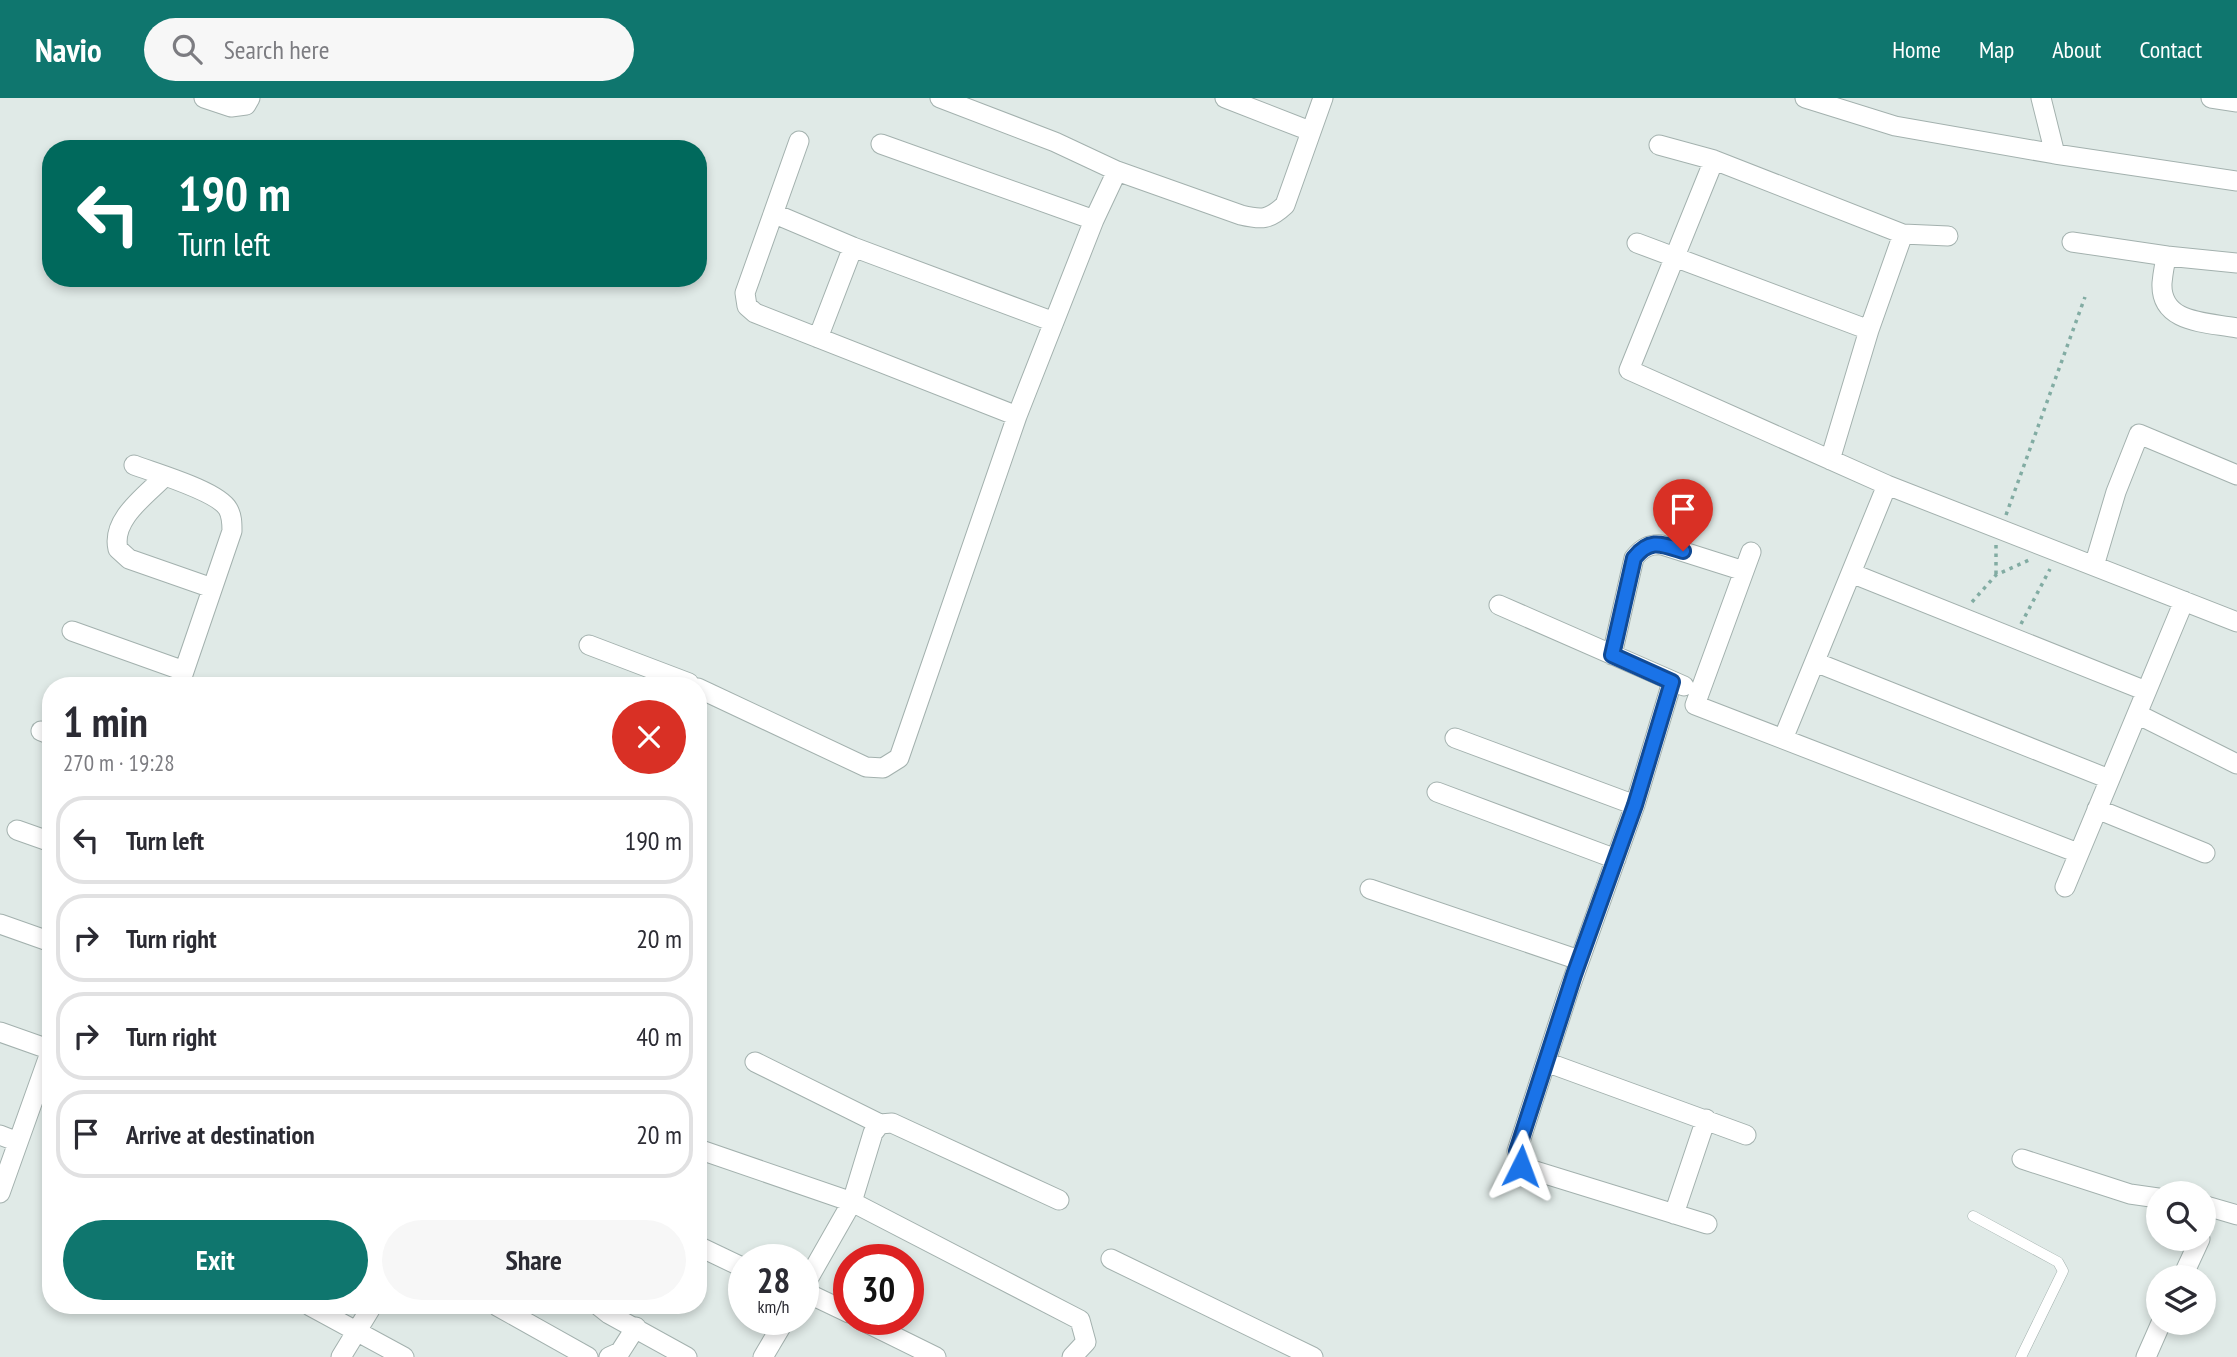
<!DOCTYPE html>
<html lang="en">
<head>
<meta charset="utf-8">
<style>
	body { margin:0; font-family:"PT Sans Narrow",sans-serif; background:#f7f7f7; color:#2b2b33; height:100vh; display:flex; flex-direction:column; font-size:26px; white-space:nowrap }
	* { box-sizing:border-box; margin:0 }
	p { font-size:23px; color:#7c7c81 }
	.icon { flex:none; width:38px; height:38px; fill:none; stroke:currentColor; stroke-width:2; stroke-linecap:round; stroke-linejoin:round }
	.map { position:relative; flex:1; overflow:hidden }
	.drawer { position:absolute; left:42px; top:579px; width:665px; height:637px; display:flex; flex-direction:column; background:#fff; border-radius:28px; box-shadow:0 4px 10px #0003 }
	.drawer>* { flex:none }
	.top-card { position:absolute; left:42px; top:42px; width:665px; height:147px; border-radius:28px; box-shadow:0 4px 10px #0003; background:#00695c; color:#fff; overflow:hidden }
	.controls { position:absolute; left:2146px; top:1083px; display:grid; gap:14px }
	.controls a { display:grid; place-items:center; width:70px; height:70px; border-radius:50%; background:#fff; box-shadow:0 4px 10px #0003; font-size:35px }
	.speed { position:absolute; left:728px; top:1146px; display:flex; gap:14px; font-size:35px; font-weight:700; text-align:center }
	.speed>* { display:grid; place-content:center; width:91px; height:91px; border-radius:50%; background:#fff; box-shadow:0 4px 10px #0003; line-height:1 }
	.speed small { font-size:18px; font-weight:400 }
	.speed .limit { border:10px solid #d22; background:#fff; color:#111 }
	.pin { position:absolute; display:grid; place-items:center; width:60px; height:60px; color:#fff; margin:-72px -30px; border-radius:50% 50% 50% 0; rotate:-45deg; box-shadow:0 0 7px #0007 }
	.pin .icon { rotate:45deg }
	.me { position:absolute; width:77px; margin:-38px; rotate:3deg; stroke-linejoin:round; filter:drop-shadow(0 0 5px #0008) }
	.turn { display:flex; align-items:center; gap:24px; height:147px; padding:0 21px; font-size:32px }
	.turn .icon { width:91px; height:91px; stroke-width:2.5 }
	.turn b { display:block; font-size:49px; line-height:60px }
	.round { display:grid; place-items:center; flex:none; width:74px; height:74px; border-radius:37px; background:#f7f7f7 }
	.overview { display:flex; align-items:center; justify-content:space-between; height:119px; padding:0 21px }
	h1 { font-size:42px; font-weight:600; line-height:52px }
	.button { display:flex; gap:14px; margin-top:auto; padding:14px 21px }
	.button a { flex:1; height:80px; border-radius:42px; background:#0f766e; color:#fff; font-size:28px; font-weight:600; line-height:80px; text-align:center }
	.button a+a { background:#f7f7f7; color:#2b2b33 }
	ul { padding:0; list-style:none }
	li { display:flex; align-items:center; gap:21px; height:88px; margin:0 14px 10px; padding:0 7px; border:4px solid #e1e1e2; border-radius:28px }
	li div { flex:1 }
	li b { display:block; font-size:26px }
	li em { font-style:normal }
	header { display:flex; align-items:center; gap:42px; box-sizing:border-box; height:98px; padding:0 35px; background:#0f766e; color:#fff }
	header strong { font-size:33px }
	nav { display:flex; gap:38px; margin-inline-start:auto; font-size:24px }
	.search { width:490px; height:63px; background:#f7f7f7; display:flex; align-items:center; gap:18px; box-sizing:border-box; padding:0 24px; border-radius:38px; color:#7c7c81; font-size:26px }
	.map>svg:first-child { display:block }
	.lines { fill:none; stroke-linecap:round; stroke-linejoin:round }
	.lane-casing { stroke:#a3b1ae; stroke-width:11 }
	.street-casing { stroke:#a3b1ae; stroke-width:21 }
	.path { stroke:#82aca3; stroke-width:3.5; stroke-dasharray:3.5 5; stroke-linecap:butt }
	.lane { stroke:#fff; stroke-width:10 }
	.street { stroke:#fff; stroke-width:19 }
	.route-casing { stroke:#114b97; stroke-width:18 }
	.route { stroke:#1a73e8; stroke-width:12 }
</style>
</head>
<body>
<header>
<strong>Navio</strong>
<div class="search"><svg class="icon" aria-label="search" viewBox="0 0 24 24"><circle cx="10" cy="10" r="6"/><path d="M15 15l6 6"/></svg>Search here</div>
<nav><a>Home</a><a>Map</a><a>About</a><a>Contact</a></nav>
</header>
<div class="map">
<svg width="2237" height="1259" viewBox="0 0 2237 1259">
	<rect width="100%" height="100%" fill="#e0eae7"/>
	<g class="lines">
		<defs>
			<path id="lane" d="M1973 1118 2058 1164 2063 1173 2021 1259"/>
			<path id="street" d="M204 0 231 9 246 7 250 0
				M1225 0 1310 33
				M1805 0 1895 28 2055 56 2237 83
				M2041 0 2055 56
				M2211 0 2237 4
				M799 43 745 195 747 208 755 215 1017 318
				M881 46 1094 122
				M1659 47 1714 62 1903 136 1948 138
				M1714 62 1629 272 1887 387 2237 524
				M1117 73 1241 117C1262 122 1269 122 1285 107L1323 0
				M775 116 853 149 1054 224
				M2072 144 2167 158C2164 167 2163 175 2162 185 2160 226 2207 224 2237 230
				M1637 145 1869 232
				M2167 158 2237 165
				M818 240 853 149
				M1830 362 1869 232 1903 136
				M134 367C155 375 218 393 228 411 232 418 232 425 232 433L179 588
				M164 379C145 398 111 422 118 451L129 461 212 490
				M1751 454 1695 607 2078 755
				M2094 468 2116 394 2139 336 2237 377
				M1851 475 2146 593
				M1499 507 1684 588
				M72 533 184 573
				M589 547 689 585
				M1612 557 1634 460C1642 450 1649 446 1662 447L1744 473
				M1815 564 2109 681
				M1672 584 1635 707 1569 892 1517 1053 1521 1068 1529 1071 1707 1126
				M698 590 866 669 883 670 899 660 1017 318 1094 122 1117 73 1055 44 940 0
				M2137 616 2237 666
				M41 633 51 637
				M1455 640 1635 707
				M1783 641 1887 387
				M1437 694 1616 761
				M2097 711 2205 755
				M17 732 51 744
				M2065 789 2184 503
				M1370 791 1579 862
				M0 826 51 844
				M0 934 51 952
				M755 964 880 1026
				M1546 964 1746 1037
				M0 1037 18 1044
				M698 1051 852 1104 873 1035 880 1026 892 1025 1059 1102
				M2022 1061 2130 1096 2158 1100
				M0 1095 51 952
				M2203 1107 2237 1117
				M1674 1116 1706 1021
				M698 1148 744 1170
				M1111 1161 1313 1259
				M2182 1180 2200 1141
				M803 1190 852 1104 1080 1222 1086 1244 1072 1259
				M803 1193 849 1215
				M310 1208 404 1259
				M497 1208 588 1259
				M599 1208 609 1216 687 1259
				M861 1222 936 1259
				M341 1259 372 1208
				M609 1259 620 1254 636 1229
				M763 1259 785 1222
				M2146 1259 2161 1225"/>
		</defs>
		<!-- lane casing -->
		<use href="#lane" class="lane-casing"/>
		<!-- street casing -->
		<use href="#street" class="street-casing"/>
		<!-- path -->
		<path class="path" d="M2006 417 2085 199
			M1996 447V477
			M1972 504 1996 477 2029 462
			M2021 526 2050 471"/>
		<!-- lane -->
		<use href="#lane" class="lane"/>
		<!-- street -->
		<use href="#street" class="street"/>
	</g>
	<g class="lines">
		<defs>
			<path id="route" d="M1521 1068 1517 1053 1574 877 1635 707 1672 584 1612 557 1634 460C1650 440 1661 446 1683 453"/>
		</defs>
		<!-- route casing -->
		<use href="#route" class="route-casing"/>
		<!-- route -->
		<use href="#route" class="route"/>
	</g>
</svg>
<div class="controls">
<a><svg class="icon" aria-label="search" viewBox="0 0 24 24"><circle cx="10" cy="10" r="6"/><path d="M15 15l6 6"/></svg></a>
<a><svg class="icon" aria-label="layers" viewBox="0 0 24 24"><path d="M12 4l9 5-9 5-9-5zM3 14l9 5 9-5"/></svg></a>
</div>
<div class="speed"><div>28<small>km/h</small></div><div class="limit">30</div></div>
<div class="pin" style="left:1683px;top:453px;background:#d93025"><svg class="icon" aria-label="arrive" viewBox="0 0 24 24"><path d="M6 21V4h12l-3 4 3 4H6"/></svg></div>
<svg class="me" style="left:1521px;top:1068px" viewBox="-20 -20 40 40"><path d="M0-17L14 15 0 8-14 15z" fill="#1a73e8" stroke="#fff" stroke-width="4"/></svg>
<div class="top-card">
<div class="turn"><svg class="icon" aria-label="left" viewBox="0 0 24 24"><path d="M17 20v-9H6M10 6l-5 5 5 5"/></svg><div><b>190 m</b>Turn left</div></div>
</div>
<section class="drawer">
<div class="overview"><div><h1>1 min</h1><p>270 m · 19:28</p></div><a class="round" style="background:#d93025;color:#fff"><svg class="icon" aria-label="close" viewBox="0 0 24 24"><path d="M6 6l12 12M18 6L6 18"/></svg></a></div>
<ul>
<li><svg class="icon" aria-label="left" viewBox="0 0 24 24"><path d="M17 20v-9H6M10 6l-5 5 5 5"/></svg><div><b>Turn left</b></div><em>190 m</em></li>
<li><svg class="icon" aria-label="right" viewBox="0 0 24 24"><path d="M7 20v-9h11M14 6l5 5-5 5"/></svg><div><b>Turn right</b></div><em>20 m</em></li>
<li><svg class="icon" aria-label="right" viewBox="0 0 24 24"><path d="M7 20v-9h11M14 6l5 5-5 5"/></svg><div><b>Turn right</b></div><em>40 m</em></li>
<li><svg class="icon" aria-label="arrive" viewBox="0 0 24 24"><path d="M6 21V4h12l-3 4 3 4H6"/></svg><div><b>Arrive at destination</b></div><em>20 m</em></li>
</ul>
<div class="button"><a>Exit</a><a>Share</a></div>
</section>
</div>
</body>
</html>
